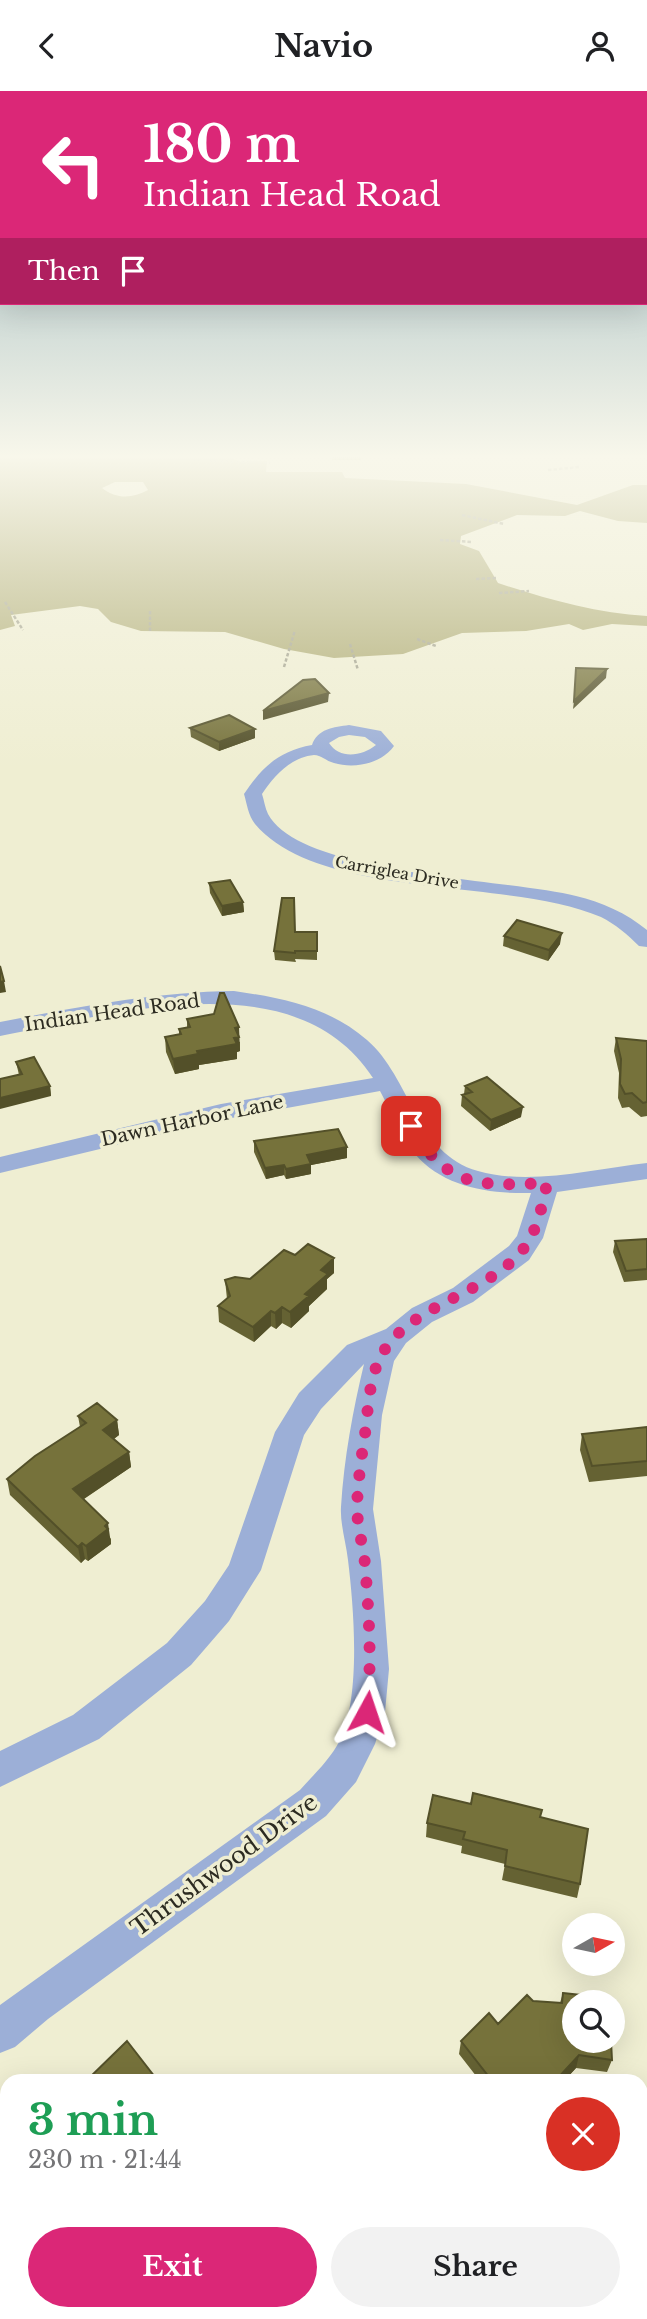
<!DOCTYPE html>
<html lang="en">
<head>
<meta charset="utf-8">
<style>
	body { margin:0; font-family:"Libre Baskerville",serif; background:#f2f2f2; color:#202124; height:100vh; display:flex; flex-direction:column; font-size:26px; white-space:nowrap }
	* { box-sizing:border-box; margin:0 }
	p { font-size:23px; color:#757577 }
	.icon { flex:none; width:38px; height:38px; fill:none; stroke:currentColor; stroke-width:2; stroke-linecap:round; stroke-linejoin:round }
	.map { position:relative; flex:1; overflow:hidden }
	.details { position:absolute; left:0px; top:1983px; width:648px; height:247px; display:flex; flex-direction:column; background:#fff; border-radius:21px 21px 0 0; box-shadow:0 7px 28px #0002 }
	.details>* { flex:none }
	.banner { position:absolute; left:0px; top:0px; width:648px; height:214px; box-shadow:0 7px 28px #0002; background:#db2777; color:#fff; overflow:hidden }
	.needle { width:46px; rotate:81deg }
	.fabs { position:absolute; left:562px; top:1822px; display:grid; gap:14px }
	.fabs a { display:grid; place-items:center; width:63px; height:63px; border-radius:50%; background:#fff; box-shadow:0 7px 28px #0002; font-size:35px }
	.pin { position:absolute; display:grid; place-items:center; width:60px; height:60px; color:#fff; margin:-30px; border-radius:14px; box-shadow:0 4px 10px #0006 }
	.me { position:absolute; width:77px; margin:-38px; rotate:5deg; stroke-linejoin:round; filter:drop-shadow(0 0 5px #0008) }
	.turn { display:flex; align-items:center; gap:24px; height:147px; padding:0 28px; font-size:32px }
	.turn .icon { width:91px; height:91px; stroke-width:2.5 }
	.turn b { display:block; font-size:49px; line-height:60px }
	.then { display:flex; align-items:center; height:66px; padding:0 28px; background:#0003; gap:14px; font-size:26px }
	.round { display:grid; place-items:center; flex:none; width:74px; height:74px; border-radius:37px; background:#f2f2f2 }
	.head { display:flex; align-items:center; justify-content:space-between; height:119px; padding:0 28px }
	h1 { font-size:42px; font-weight:700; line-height:52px; color:#1e9e55 }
	.action { display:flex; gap:14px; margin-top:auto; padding:14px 28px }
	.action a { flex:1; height:80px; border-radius:42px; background:#db2777; color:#fff; font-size:28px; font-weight:700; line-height:80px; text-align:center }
	.action a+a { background:#f2f2f2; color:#202124 }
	header { display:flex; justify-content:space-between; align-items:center; height:91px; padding:0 28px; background:#fff; font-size:32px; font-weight:700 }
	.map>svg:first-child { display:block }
	.water { fill:#adaa71; fill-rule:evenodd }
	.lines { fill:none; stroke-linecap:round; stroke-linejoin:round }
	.path { stroke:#9f9e8a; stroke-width:2.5; stroke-dasharray:3.5 2; stroke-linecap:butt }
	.minor { fill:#9cafd7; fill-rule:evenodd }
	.wall { fill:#656233 }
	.shaded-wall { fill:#535029 }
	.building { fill:#76723b; stroke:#535029; stroke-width:2 }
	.route { stroke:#db2777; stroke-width:12; stroke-dasharray:0 21.6 }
	.labels { text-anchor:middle; stroke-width:7; stroke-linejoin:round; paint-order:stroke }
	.far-street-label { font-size:16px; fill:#2c2b21; stroke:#efeed2 }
	.street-label { font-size:19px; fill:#2c2b21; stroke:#efeed2 }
	.near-street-label { font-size:23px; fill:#2c2b21; stroke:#efeed2 }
</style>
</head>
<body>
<header><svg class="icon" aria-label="back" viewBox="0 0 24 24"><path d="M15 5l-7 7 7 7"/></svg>Navio<svg class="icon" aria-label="person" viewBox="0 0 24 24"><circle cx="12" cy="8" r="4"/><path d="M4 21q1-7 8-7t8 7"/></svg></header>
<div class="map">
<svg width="647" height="2228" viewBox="0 0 647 2228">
	<rect width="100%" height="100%" fill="#efeed2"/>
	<!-- water -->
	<path class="water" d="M0 365H228L241 371 267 370 266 381H342L345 387 466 393 577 414 633 394H647V432L618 430 580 420 565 425 517 424 461 445 460 453 479 460 498 492C547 508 595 522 647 525V535L612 533 583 539 569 533 526 540 462 542 403 563 334 567 284 558 225 541 141 540 111 531 98 518 80 515 11 524 15 535 0 539ZM115 391H143L148 399C132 408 116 408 102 397Z"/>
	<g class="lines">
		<!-- path -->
		<path class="path" d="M170 368 270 372
			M548 379 579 376
			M462 424 504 433
			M440 449 472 451
			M476 488 496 487
			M499 502 529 500
			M5 511 23 539
			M150 520V541
			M417 548 436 555
			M350 553 358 579
			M284 576 295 539"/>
		<!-- minor -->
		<path class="minor" d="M349 634 381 640 394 655C381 673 354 678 334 672 326 670 321 664 314 664 291 666 274 685 262 703 264 709 265 717 268 723 300 784 510 788 576 805 602 811 626 822 647 839V856L639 855C628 844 615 833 601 826 508 786 321 810 255 733 248 724 247 713 244 703 262 676 279 660 312 654 317 638 334 636 349 634ZM349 644 365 646 376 654C362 665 340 669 329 652L339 646Z
			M234 900C283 907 329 916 367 949 411 987 416 1063 478 1080 529 1095 594 1078 647 1072V1088L557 1101 543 1147 529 1169 473 1211 432 1231 406 1252 394 1270 382 1324 373 1418 381 1470 389 1578 385 1621 375 1653 356 1691 326 1725 48 1928 15 1956 0 1962V1914L300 1699C314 1683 330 1669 340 1649 361 1605 354 1518 348 1469 346 1451 340 1433 341 1416 344 1367 353 1319 364 1273L321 1318 304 1344 261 1479 229 1530 191 1574 99 1648 0 1696V1660L73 1624 167 1552 205 1510 229 1474 275 1341 299 1302 347 1254 386 1238 412 1217 453 1197 509 1155 517 1145 531 1102C489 1103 443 1096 415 1063 400 1046 391 1020 380 1000L221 1029 0 1082V1066L221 1013 373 987C296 868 113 923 0 945V931C78 916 154 901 234 900Z
			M640 2152 647 2153V2199L640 2198Z
			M568 2222H616L617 2228H569Z"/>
	</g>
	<!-- wall -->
	<path class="wall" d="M332 365H362L361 369H332Z
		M190 637 255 647 219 660 191 646Z
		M209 792 243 811 244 821 222 825 210 802Z
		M295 841H317V869L295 868 296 871 275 869 274 860Z
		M504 845 560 853 548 870 503 855Z
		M187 928 240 951V960L237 961V968L199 974V978L175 983 166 961 165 946 179 943V938L187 936Z
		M616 947 647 950V1025L641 1026 629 1016 622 1017 618 1007 619 982 614 960Z
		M16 971 50 995 51 1005 19 984Z
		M465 995 521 1026 490 1040 461 1015 462 1004 464 1003Z
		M254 1050 347 1067 311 1074V1083L286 1088 284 1084 266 1088 254 1061Z
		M647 1148V1189L624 1191 613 1161 615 1150Z
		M295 1164 334 1182 327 1188V1198L309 1215V1220L291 1237 282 1232 276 1238 271 1235 254 1251 219 1231 218 1215 227 1208 225 1189 250 1188Z
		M78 1325 117 1329 119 1344 114 1348 129 1361 131 1376 84 1408 111 1448V1453L88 1470 85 1468 81 1472 10 1404 7 1388 80 1336Z
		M647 1336V1385L589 1391 580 1359 582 1343Z
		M471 1713 540 1726 580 1793 577 1807 502 1789 505 1773 461 1762 462 1755 426 1746 427 1732Z
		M563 1902 612 1969 607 1981 576 1977 564 1990H480L459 1963 461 1950 498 1933 533 1910 560 1912Z"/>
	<!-- shaded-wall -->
	<path class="shaded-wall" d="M607 578 606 587 573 618 574 610Z
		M329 602 328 611 263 629V620Z
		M255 638V647L219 660V651Z
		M243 811 244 821 222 825V815Z
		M562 842 560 853 548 870 549 859Z
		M4 890 6 901 0 902V891Z
		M239 936 240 960 237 961V968L199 974V978L175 983 173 968 197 960 235 937Z
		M50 995 51 1005 0 1018V1007Z
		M523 1016 521 1026 490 1040 491 1029Z
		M347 1056V1067L311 1074V1083L286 1088V1078L307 1064Z
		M284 1074V1084L266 1088 265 1077Z
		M334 1167V1182L327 1188V1198L309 1215V1220L291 1237 290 1221 305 1203 321 1179Z
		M282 1216V1232L276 1238 275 1222Z
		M271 1220V1235L254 1251 253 1236Z
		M117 1329 119 1344 105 1354 103 1339Z
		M129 1361 131 1376 76 1413 73 1398Z
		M108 1432 111 1453 88 1470 86 1455Z
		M82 1452 85 1468 81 1472 78 1456Z
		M579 1964 576 1977 564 1990H556Z"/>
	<!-- building -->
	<path class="building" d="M576 577 607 578 574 610Z
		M315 588 329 602 263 620 303 589Z
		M229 624 255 638 219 651 190 637Z
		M230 789 243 811 222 815 209 792Z
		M282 807H294L295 841H317V860H295V862L274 860Z
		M517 829 562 842 549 859 504 845Z
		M0 875 4 890 0 891Z
		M220 902H224L239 936 235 937 239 946 234 947 237 953 197 960 198 963 173 968 165 946 181 943 179 938 190 936 187 928 214 923Z
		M616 947 647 950V1011L643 1012 632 1002 625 1003 620 993 621 968Z
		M34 966 50 995 0 1007V988L22 983 16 971Z
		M487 986 523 1016 491 1029 462 1004 472 1001 465 995Z
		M338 1038 347 1056 307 1064 311 1073 286 1078 284 1074 265 1077 254 1050Z
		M647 1148V1178L626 1180 615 1150Z
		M308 1153 334 1167 321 1179 328 1183 305 1203 309 1205 290 1221 282 1216 275 1222 271 1220 253 1236 218 1215 230 1205 225 1189 235 1186 250 1188 284 1159 295 1164Z
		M97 1312 117 1329 103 1339 129 1361 73 1398 108 1432 105 1435 108 1438 86 1455 82 1452 78 1456 7 1388 35 1365 86 1332 78 1325Z
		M647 1336V1370L592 1375 582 1343Z
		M473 1702 542 1719 540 1726 588 1738 580 1793 505 1775 507 1759 463 1748 465 1741 427 1732 433 1704 471 1713Z
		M563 1902 608 1907V1911H574V1950H611L612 1969 579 1964 557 1988 558 1990H486L489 1986 461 1950 489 1922 498 1933 527 1904 533 1910 562 1912Z
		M127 1950 158 1990H86Z"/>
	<!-- sky -->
	<linearGradient id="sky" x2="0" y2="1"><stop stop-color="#90b0b8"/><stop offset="0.54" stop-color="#f8f7eb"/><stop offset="1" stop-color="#f8f7eb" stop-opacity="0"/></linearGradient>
	<rect width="647" height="677" fill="url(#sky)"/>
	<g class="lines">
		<!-- route -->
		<path class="route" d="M367 1621C372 1572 369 1523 365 1473 363 1454 357 1435 357 1415 358 1389 362 1362 366 1336 368 1314 370 1289 379 1269 406 1210 497 1205 530 1148 539 1131 543 1111 547 1092 481 1095 447 1098 411 1035"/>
	</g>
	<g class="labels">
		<!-- far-street labels -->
		<g class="far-street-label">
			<text transform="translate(397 781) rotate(10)" y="6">Carriglea Drive</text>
		</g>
		<!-- street labels -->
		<g class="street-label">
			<text transform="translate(112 921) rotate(-8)" y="7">Indian Head Road</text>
			<text transform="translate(192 1029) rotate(-12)" y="7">Dawn Harbor Lane</text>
		</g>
		<!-- near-street labels -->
		<g class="near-street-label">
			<text transform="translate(224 1774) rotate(-36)" y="8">Thrushwood Drive</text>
		</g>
	</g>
</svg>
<div class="fabs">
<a><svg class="needle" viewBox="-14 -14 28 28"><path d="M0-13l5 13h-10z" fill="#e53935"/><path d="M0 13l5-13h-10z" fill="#757577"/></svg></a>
<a><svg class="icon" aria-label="search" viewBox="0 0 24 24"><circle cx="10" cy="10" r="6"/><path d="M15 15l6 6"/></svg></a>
</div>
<div class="pin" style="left:411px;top:1035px;background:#d93025"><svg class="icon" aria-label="arrive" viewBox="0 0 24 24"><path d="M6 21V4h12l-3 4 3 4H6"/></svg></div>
<svg class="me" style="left:367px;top:1621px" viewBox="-20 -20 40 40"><path d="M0-17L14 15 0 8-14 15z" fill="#db2777" stroke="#fff" stroke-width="4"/></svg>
<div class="banner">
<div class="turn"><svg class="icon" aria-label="left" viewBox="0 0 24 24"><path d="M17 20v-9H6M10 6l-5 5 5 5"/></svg><div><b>180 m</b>Indian Head Road</div></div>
<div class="then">Then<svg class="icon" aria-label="arrive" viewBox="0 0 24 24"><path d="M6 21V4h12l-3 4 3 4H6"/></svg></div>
</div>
<section class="details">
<div class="head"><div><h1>3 min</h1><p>230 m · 21:44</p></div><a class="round" style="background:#d93025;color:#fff"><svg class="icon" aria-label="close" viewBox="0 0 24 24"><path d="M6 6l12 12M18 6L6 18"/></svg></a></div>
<div class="action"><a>Exit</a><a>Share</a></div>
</section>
</div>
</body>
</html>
